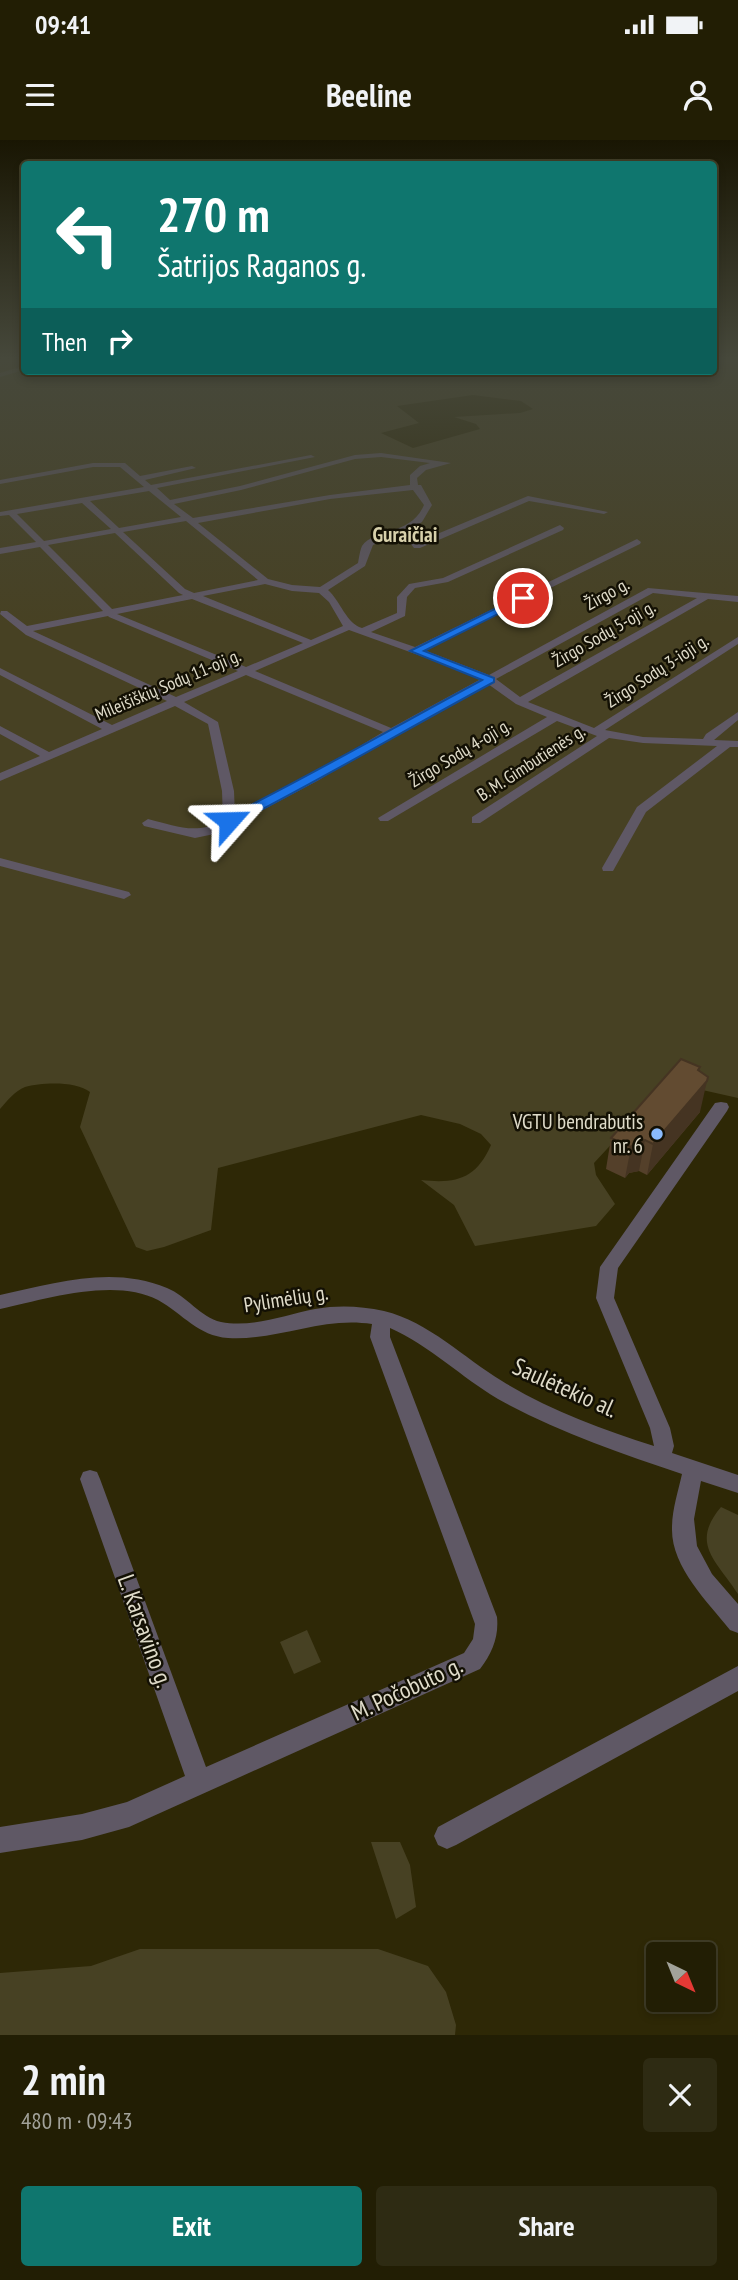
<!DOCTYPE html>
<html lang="en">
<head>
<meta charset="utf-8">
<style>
	body { margin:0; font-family:"PT Sans Narrow",sans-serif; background:#2e2b13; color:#f1f3f6; height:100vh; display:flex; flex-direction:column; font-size:26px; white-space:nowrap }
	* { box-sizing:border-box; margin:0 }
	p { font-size:23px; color:#a2a29a }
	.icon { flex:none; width:38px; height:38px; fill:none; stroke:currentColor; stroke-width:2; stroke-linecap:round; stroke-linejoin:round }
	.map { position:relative; height:1895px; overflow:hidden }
	.details { display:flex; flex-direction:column; background:#221e04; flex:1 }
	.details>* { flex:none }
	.top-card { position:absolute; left:21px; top:21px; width:696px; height:214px; border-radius:7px; box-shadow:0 4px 10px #0003,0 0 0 2px #3f3c26; background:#0f766e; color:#fff; overflow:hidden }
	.needle { width:46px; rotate:137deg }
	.fabs { position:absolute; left:646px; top:1802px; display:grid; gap:14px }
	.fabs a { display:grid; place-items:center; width:70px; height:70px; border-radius:7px; background:#221e04; box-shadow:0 4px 10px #0003,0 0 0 2px #3f3c26; font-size:35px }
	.pin { position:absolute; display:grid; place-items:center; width:60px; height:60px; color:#fff; margin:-30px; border:4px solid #fff; border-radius:50%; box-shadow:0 2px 7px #0007 }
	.me { position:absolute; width:77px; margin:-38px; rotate:65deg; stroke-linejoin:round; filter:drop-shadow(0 0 5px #0008) }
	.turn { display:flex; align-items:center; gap:24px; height:147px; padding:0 21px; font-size:32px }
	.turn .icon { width:91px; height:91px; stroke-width:2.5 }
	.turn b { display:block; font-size:49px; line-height:60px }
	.then { display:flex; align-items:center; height:66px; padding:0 21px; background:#0003; gap:14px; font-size:26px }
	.round { display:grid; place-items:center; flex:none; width:74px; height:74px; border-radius:7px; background:#2e2b13 }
	.overview { display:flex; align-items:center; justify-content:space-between; height:119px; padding:0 21px }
	h1 { font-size:42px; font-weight:700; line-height:52px }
	.primary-button { display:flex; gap:14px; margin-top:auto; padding:14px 21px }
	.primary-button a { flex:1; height:80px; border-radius:7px; background:#0f766e; color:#fff; font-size:28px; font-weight:700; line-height:80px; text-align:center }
	.primary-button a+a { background:#2e2b13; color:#f1f3f6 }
	.status { display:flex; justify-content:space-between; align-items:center; height:49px; padding:0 35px; background:#221e04; direction:ltr }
	.status svg { height:19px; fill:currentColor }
	header { display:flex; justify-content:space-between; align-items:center; height:91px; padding:0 21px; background:#221e04; font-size:32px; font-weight:700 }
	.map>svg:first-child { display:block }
	.green { fill:#474123; fill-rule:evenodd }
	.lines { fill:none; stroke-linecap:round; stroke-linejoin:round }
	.street { fill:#5f5865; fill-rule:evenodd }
	.wall { fill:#54402a }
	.shaded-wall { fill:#453422 }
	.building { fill:#624b31; stroke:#453422; stroke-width:2 }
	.route { fill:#1a73e8; stroke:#114b97; stroke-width:2 }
	.poi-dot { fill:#8abafc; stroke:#131004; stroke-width:2.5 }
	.labels { text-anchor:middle; stroke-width:5; stroke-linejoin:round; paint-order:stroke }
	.far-street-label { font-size:18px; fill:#e0dcca; stroke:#131004 }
	.far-quarter-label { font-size:21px; font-weight:bold; fill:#d8d1ac; stroke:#131004 }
	.poi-label { font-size:21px; fill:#e0dcca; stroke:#131004; text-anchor:end }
	.street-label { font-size:21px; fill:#e0dcca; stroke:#131004 }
	.near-street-label { font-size:24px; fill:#e0dcca; stroke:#131004 }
</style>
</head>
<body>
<div class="status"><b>09:41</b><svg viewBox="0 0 49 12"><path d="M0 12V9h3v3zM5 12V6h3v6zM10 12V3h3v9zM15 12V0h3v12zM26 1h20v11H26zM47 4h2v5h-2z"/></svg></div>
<header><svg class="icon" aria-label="menu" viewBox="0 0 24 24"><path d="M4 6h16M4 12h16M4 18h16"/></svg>Beeline<svg class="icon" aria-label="person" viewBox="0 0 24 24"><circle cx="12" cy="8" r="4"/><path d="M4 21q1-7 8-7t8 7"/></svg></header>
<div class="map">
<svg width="738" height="1895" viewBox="0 0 738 1895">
	<rect width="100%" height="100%" fill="#2e2806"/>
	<!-- green -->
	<path class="green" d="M0 220H24V231H714V220H738V958L680 945 631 983 594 1023 596 1035 615 1064 596 1086 475 1106 454 1065 421 1040C456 1044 476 1039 491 1005L481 994 460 984 421 975 218 1028 211 1090 164 1107 147 1111 136 1107 80 987 90 952C77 941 42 942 25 947 15 951 7 961 0 969ZM473 255 521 261 533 269 520 273 454 277 476 284 480 289 413 308 381 293 419 283 397 266Z
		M721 1367 738 1375V1454C716 1420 690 1404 721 1367Z
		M307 1490 321 1522 294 1534 280 1502Z
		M371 1702H400L410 1725 416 1767 396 1779Z
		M140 1809H378L428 1826 446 1852 456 1885 455 1895H0V1833L91 1826Z"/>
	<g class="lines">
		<!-- street -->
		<path class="street" d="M24 226V230L0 237V233Z
			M381 313 451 323 426 330 417 338 418 345H421L432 365 422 382 409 390 418 402 528 356 608 372 604 374 529 361 420 408H414L402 393 373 405 365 426 328 450C341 462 346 483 362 488L397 473V457L409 444 443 438 560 385 564 388 563 390 448 442 415 448 407 457 405 476 371 492 415 507 637 399 641 402 640 404 424 510 489 535 648 448 738 456V462L708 459 528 562 594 588 738 497V504L605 590 643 597 703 599 706 594 738 572V580L714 600 738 601V607H730L646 672 613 731H603L602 728 637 667 717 606 643 603 609 598 480 683H472V677L597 596 557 581 388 681H380L378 678 547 577 516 564 488 544 354 617 319 640 219 693 195 698 144 686 142 683 148 679C176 686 195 695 223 681L222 651 208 584 175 566 0 641V633L40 616 0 594V586L49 612 102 589 0 535V528L112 585 167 561 26 495 0 474 1 471H7L27 486 103 471 40 407 0 414V408L36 402 9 375 0 376V372L144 347 120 327H93L0 344V340L93 323H125L140 336 192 326 196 328 145 340 151 345 311 315 315 317 157 348 170 360 240 346 355 315ZM381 317 430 323 420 326 410 335V345L330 355 193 378 174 364 241 350 355 319ZM413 350 424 365C411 396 374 388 362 406 360 410 359 418 358 423L320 447 292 445 268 439 198 383 330 359ZM149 351 181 377 119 388 90 361ZM82 363 111 389 44 401 17 374ZM186 381 258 440 194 453 185 449 123 392ZM115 393 179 453 183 455 112 469 48 405ZM265 444 292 451 319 453 329 462 343 486 311 500 203 456ZM653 453 697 458 520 557 496 539ZM192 459 303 503 246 527 117 474ZM108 476 109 477 238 531 176 557 33 491ZM349 490 479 537 481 539 391 588 255 531ZM246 535 383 592 311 636 235 675 234 651 218 582 184 562Z
			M0 718 129 752 131 755 124 759 0 726Z
			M721 962 727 963 729 967 727 971 618 1128 614 1158 670 1288 674 1306 672 1313 738 1335V1353L701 1341 694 1379 697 1406 712 1434 738 1464V1493L730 1490C707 1461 671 1427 672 1388 672 1370 678 1352 682 1334 620 1313 555 1291 498 1259 461 1237 430 1206 390 1188V1197L497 1477C499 1497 492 1513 480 1529L129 1687 82 1700 0 1713V1687L82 1674 127 1662 185 1636 80 1339 83 1332 90 1330 97 1332 100 1339 206 1627 464 1513 473 1499 475 1484 370 1197 372 1184C322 1176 277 1201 228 1198 198 1196 183 1174 158 1160 115 1137 45 1159 0 1169V1155C54 1143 113 1125 167 1148 187 1156 200 1177 221 1182 252 1188 285 1175 315 1169 338 1165 361 1166 384 1171 429 1182 464 1218 502 1241 549 1270 602 1289 654 1306L650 1288 596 1158 600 1127 715 963Z
			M738 1526V1551L456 1705 447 1709 438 1705 434 1696 438 1687Z"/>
	</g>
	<!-- wall -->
	<path class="wall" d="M700 927V972L647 1035 639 1031 629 1033 625 1038 606 1029 611 998Z"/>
	<!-- shaded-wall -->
	<path class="shaded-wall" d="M700 927 694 956 707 941 700 972 647 1035 653 1004Z
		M645 1000 639 1031 629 1033 625 1038 631 1007 635 1002Z"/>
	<!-- building -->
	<path class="building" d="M681 919 700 927 698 930 708 937 707 941 653 1004 645 1000 635 1002 631 1007 611 998Z"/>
	<!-- sky -->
	<linearGradient id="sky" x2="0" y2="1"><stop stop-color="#191603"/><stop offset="0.45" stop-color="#46483b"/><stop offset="1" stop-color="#46483b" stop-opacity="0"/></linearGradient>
	<rect width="738" height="485" fill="url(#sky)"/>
	<!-- route -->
	<path class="route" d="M523 455 526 460 424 511 494 538V542C407 589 322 639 234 684H225V678C312 635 396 586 482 540L410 511Z"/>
	<!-- markers -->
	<circle class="poi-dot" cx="657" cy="994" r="7"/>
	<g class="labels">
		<!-- far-street labels -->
		<g class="far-street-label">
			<text transform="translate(607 454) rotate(-29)" y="6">Žirgo g.</text>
			<text transform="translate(604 494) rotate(-30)" y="6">Žirgo Sodų 5-oji g.</text>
			<text transform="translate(657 531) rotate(-33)" y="6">Žirgo Sodų 3-ioji g.</text>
			<text transform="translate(168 545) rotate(-23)" y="6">Mileišiškių Sodų 11-oji g.</text>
			<text transform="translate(460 613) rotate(-31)" y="6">Žirgo Sodų 4-oji g.</text>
			<text transform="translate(531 623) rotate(-33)" y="6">B. M. Gimbutienės g.</text>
		</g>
		<!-- far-quarter labels -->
		<g class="far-quarter-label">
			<text x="405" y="402">Guraičiai</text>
		</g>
		<!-- poi labels -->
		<g class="poi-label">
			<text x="643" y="989">VGTU bendrabutis<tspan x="643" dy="24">nr. 6</tspan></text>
		</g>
		<!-- street labels -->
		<g class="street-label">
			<text transform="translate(286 1159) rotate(-9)" y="7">Pylimėlių g.</text>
		</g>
		<!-- near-street labels -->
		<g class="near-street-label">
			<text transform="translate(565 1248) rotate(24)" y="8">Saulėtekio al.</text>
			<text transform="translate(145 1491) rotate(70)" y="8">L. Karsavino g.</text>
			<text transform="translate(407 1549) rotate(-25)" y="8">M. Počobuto g.</text>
		</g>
	</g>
</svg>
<div class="fabs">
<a><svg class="needle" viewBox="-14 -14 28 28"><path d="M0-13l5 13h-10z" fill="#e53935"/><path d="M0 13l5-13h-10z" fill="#a2a29a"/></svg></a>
</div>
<div class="pin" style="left:523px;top:458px;background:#d93025"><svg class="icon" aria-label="arrive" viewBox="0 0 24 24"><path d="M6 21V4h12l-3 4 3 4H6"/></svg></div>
<svg class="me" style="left:229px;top:681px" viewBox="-20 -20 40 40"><path d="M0-17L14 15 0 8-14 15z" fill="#1a73e8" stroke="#fff" stroke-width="4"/></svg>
<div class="top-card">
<div class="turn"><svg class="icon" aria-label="left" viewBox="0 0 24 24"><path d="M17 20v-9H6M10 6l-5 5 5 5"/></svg><div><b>270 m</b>Šatrijos Raganos g.</div></div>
<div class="then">Then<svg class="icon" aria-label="right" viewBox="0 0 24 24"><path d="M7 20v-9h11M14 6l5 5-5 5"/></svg></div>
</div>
</div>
<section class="details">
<div class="overview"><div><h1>2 min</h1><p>480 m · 09:43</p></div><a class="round"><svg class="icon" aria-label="close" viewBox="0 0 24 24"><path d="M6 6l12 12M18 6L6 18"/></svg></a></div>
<div class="primary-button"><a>Exit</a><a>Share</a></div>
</section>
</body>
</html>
